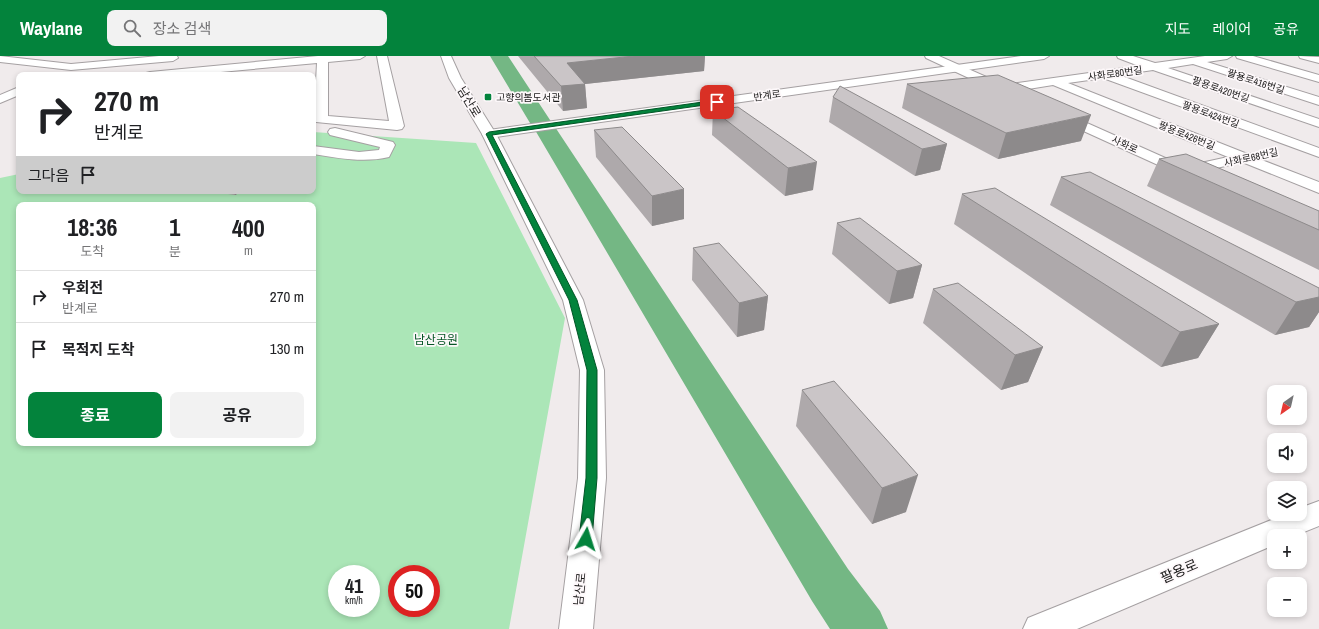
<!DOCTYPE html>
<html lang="ko">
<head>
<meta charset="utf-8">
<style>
	body { margin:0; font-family:"Archivo Narrow","Noto Sans KR",sans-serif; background:#f2f2f2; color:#202124; height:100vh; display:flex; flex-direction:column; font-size:15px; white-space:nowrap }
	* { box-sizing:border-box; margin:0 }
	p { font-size:13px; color:#757577 }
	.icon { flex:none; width:22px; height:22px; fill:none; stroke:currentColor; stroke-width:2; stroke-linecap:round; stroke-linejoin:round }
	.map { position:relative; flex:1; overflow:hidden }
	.panel { position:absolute; left:16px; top:146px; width:300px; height:244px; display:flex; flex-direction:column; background:#fff; border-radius:8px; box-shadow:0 2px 6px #0003 }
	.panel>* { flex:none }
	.guide { position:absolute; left:16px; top:16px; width:300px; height:122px; border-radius:8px; box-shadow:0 2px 6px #0003; background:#fff; color:#202124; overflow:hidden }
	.needle { width:26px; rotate:214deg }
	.tools { position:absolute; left:1267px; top:329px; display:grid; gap:8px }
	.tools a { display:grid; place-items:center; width:40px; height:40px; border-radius:8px; background:#fff; box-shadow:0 2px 6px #0003; font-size:20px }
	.speed { position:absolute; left:328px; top:509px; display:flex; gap:8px; font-size:20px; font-weight:700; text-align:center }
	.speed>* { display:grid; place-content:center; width:52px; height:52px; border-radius:50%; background:#fff; box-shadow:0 2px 6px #0003; line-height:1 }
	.speed small { font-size:10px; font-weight:400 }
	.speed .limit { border:6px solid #d22; background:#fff; color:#111 }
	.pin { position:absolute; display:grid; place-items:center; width:34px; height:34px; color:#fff; margin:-17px; border-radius:8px; box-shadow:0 2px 6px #0006 }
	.me { position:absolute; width:44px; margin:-22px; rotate:6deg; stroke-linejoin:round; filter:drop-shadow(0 0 3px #0008) }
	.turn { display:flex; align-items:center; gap:14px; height:84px; padding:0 12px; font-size:18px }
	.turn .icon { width:52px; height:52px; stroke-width:2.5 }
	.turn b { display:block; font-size:28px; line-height:34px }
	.then { display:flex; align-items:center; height:38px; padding:0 12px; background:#0003; gap:8px; font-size:15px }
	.eta { display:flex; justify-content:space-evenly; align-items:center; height:68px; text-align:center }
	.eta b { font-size:24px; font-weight:700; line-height:28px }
	.primary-button { display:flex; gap:8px; margin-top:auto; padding:8px 12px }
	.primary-button a { flex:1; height:46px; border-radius:8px; background:#03833c; color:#fff; font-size:16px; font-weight:700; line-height:46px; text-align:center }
	.primary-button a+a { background:#f2f2f2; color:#202124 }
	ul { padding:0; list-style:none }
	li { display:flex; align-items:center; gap:12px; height:52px; padding:0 12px; border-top:1px solid #e0e0e0 }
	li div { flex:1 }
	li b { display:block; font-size:15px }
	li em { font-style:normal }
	header { display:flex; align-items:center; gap:24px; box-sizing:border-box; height:56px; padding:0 20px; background:#03833c; color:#fff }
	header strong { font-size:19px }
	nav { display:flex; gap:22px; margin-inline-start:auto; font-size:14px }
	.search { width:280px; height:36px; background:#f2f2f2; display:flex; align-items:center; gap:10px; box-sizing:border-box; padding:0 14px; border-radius:8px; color:#757577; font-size:15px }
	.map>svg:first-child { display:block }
	.green { fill:#abe6b7; fill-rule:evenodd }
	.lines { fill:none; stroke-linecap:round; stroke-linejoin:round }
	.river { fill:#74b784; fill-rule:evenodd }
	.minor-casing { stroke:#a5a0a2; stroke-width:2 }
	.major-casing { stroke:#a5a0a2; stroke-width:2 }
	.minor { fill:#fff; fill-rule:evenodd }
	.major { fill:#fff; fill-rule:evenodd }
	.wall { fill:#aea9ab }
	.shaded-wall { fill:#8d8a8b }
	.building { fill:#cac5c7; stroke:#8d8a8b }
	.route { fill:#03833c; stroke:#025527 }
	.poi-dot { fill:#03833c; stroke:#fdf8fa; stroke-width:1.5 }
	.labels { text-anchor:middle; stroke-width:3.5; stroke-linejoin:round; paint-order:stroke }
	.far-street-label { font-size:10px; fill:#1b1a1a; stroke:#fdf8fa }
	.far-poi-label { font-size:10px; fill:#1b1a1a; stroke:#fdf8fa; text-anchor:start }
	.street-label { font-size:12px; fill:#1b1a1a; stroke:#fdf8fa }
	.park-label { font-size:12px; fill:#085727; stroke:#fdf8fa }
	.near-street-label { font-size:14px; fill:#1b1a1a; stroke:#fdf8fa }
</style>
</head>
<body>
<header>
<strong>Waylane</strong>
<div class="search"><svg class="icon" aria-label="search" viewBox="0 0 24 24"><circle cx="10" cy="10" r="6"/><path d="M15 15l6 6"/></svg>장소 검색</div>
<nav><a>지도</a><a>레이어</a><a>공유</a></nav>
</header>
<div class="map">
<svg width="1319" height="573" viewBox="0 0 1319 573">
	<rect width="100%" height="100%" fill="#f0ebec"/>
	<!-- green -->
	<path class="green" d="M313 76 476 87 565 262 509 573H0V122L19 118V135H313ZM19 149H313V387H19ZM337 518H371V552H337ZM397 518H431V552H397Z"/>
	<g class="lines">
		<!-- river -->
		<path class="river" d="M490 0H508L552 67 551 69H554L557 74 848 513 880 555 888 573H830L812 545 535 74 536 72H533L530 67Z"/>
		<defs>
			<path id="minor" d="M0 0 71 8 159 0H177L178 2 173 5 71 14 0 6Z
				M318 0H365L360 3 328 6V60L389 65 377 0H387L404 70 402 73 397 74 316 66 314 63 317 7 188 19H144L146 17 150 16Z
				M1021 0H1049L1044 3 489 82 484 81 482 78 484 75 489 74Z
				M1117 0H1133L1155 7 1205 0H1232L1227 3 1207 6 1319 41V49L1193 8 1168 12 1319 63V71L1153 14 1119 19 1319 92V101L1103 22 1068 27 1245 97 1252 98 1254 101 1319 126V137L1242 106 1183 120 1178 118 1175 115 1178 112 1228 101 1053 29 1004 37 1000 36 998 33 1000 30 1004 29 1139 10 1118 2Z
				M1236 0H1253L1319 19V26L1237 2Z
				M1299 0 1319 1V7L1300 2Z
				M19 31V39L0 47V39Z
				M335 72 393 86 395 89 389 101C364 107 338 102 313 98V90L359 96 379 94 380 91 330 79 328 76 330 73Z"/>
			<path id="major" d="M441 0H451L461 22 496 78 583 244 604 314 606 422 593 573H559L578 422 580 314 563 244 482 78 449 22Z
				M925 0H939L1009 31 1011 34 1009 37H1001L926 2Z
				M1060 55 1190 113 1193 116 1190 119 1185 121 1180 119 1055 62 1053 59 1055 56Z
				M1319 445V470L1294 480H1274V489L1077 573H1023L1028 562 1286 458H1300V452Z"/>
		</defs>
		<!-- minor casing -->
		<use href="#minor" class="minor-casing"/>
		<!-- major casing -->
		<use href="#major" class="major-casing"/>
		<!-- minor -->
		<use href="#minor" class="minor"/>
		<!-- major -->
		<use href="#major" class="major"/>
	</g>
	<!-- wall -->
	<path class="wall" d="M518 0H705L704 15 585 28 587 52 563 55Z
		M907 28 1081 85 998 103 902 52Z
		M833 41 947 88 940 114 915 120 829 66Z
		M738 51 813 134 785 140 712 79 713 54Z
		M594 74 684 163 652 170 596 101Z
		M1159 103 1319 155V214L1147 130Z
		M1061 121 1319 232V256L1309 271 1275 279 1050 149Z
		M207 135H243L235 139Z
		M962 138 1219 268 1198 302 1161 311 954 168Z
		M837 167 922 209 913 242 889 248 832 198Z
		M693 192 768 240 764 274 737 281 692 224Z
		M933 233 1043 291 1028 326 1001 334 923 267Z
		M802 334 906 456 872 468 796 370Z"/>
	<!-- shaded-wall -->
	<path class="shaded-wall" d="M634 0H705L704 15 585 28 587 52 563 55 561 30 567 7Z
		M1091 59 1081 85 998 103 1006 77Z
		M947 88 940 114 915 120 922 93Z
		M817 106 813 134 785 140 788 112Z
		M684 133V163L652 170V140Z
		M234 135H243L235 139Z
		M922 209 913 242 889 248 897 215Z
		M768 240 764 274 737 281 739 247Z
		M1319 241V256L1309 271 1275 279 1296 246Z
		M1219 268 1198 302 1161 311 1180 276Z
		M1043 291 1028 326 1001 334 1015 299Z
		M918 419 906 456 872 468 882 432Z"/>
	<!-- building -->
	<path class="building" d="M534 0H634L567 7 585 28 561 30Z
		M998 19 1091 59 1006 77 907 28Z
		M840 30 947 88 922 93 833 41Z
		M738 51 817 106 788 112 713 54Z
		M622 71 684 133 652 140 594 74Z
		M1186 98 1319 155V174L1159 103Z
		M1090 116 1319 232V241L1296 246 1061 121Z
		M995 132 1219 268 1180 276 962 138Z
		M860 162 922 209 897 215 837 167Z
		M719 187 768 240 739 247 693 192Z
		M958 227 1043 291 1015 299 933 233Z
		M834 325 918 419 882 432 802 334Z"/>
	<!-- route -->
	<path class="route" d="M717 44 719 46V47L492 79 577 244 597 314V422L592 483 590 486 586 488 581 486 579 483 586 422 587 314 569 244 486 78 489 76Z"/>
	<!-- markers -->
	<rect class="poi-dot" x="484" y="37" width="8" height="8" rx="2"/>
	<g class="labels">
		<!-- far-street labels -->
		<g class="far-street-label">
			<text transform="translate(1115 17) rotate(-8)" y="4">사화로80번길</text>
			<text transform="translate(1256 25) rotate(18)" y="4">팔용로416번길</text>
			<text transform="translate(1221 33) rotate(19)" y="4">팔용로420번길</text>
			<text transform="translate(767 39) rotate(-8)" y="4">반계로</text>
			<text transform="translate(1211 58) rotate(20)" y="4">팔용로424번길</text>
			<text transform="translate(1187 79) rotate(22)" y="4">팔용로426번길</text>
			<text transform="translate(1125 88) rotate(24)" y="4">사화로</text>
			<text transform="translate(1251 101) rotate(-12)" y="4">사화로68번길</text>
		</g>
		<!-- far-poi labels -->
		<g class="far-poi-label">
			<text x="496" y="45">고향의봄도서관</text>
		</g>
		<!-- street labels -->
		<g class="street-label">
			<text transform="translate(469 46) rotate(59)" y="4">남산로</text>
			<text transform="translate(580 533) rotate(-84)" y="4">남산로</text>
		</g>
		<!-- park labels -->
		<g class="park-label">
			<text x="436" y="288">남산공원</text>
		</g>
		<!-- near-street labels -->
		<g class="near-street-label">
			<text transform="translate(1179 515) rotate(-23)" y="5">팔용로</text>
		</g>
	</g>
</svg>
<div class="tools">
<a><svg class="needle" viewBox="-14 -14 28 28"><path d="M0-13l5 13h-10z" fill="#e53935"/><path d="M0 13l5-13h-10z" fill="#757577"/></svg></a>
<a><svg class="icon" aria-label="sound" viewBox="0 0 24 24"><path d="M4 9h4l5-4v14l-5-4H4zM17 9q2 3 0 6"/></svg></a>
<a><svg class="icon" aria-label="layers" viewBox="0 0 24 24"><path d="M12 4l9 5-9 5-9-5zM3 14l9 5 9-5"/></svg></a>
<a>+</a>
<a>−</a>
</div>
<div class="speed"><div>41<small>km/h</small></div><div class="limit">50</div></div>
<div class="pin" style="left:717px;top:46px;background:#d93025"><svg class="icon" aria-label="arrive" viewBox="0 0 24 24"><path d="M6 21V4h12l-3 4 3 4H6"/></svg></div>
<svg class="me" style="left:586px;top:483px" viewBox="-20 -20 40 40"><path d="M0-17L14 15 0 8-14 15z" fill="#03833c" stroke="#fff" stroke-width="4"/></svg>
<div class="guide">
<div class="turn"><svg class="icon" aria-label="right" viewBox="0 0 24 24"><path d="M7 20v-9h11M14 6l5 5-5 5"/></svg><div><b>270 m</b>반계로</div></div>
<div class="then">그다음<svg class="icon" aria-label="arrive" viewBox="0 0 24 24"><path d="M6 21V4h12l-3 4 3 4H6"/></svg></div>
</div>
<section class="panel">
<div class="eta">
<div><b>18:36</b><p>도착</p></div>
<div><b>1</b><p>분</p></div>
<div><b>400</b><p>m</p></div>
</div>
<ul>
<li><svg class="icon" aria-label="right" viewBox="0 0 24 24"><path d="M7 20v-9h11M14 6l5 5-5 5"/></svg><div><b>우회전</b><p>반계로</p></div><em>270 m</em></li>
<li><svg class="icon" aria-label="arrive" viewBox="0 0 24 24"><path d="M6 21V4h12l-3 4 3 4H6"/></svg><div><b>목적지 도착</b></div><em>130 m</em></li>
</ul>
<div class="primary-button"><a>종료</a><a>공유</a></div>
</section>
</div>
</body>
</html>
